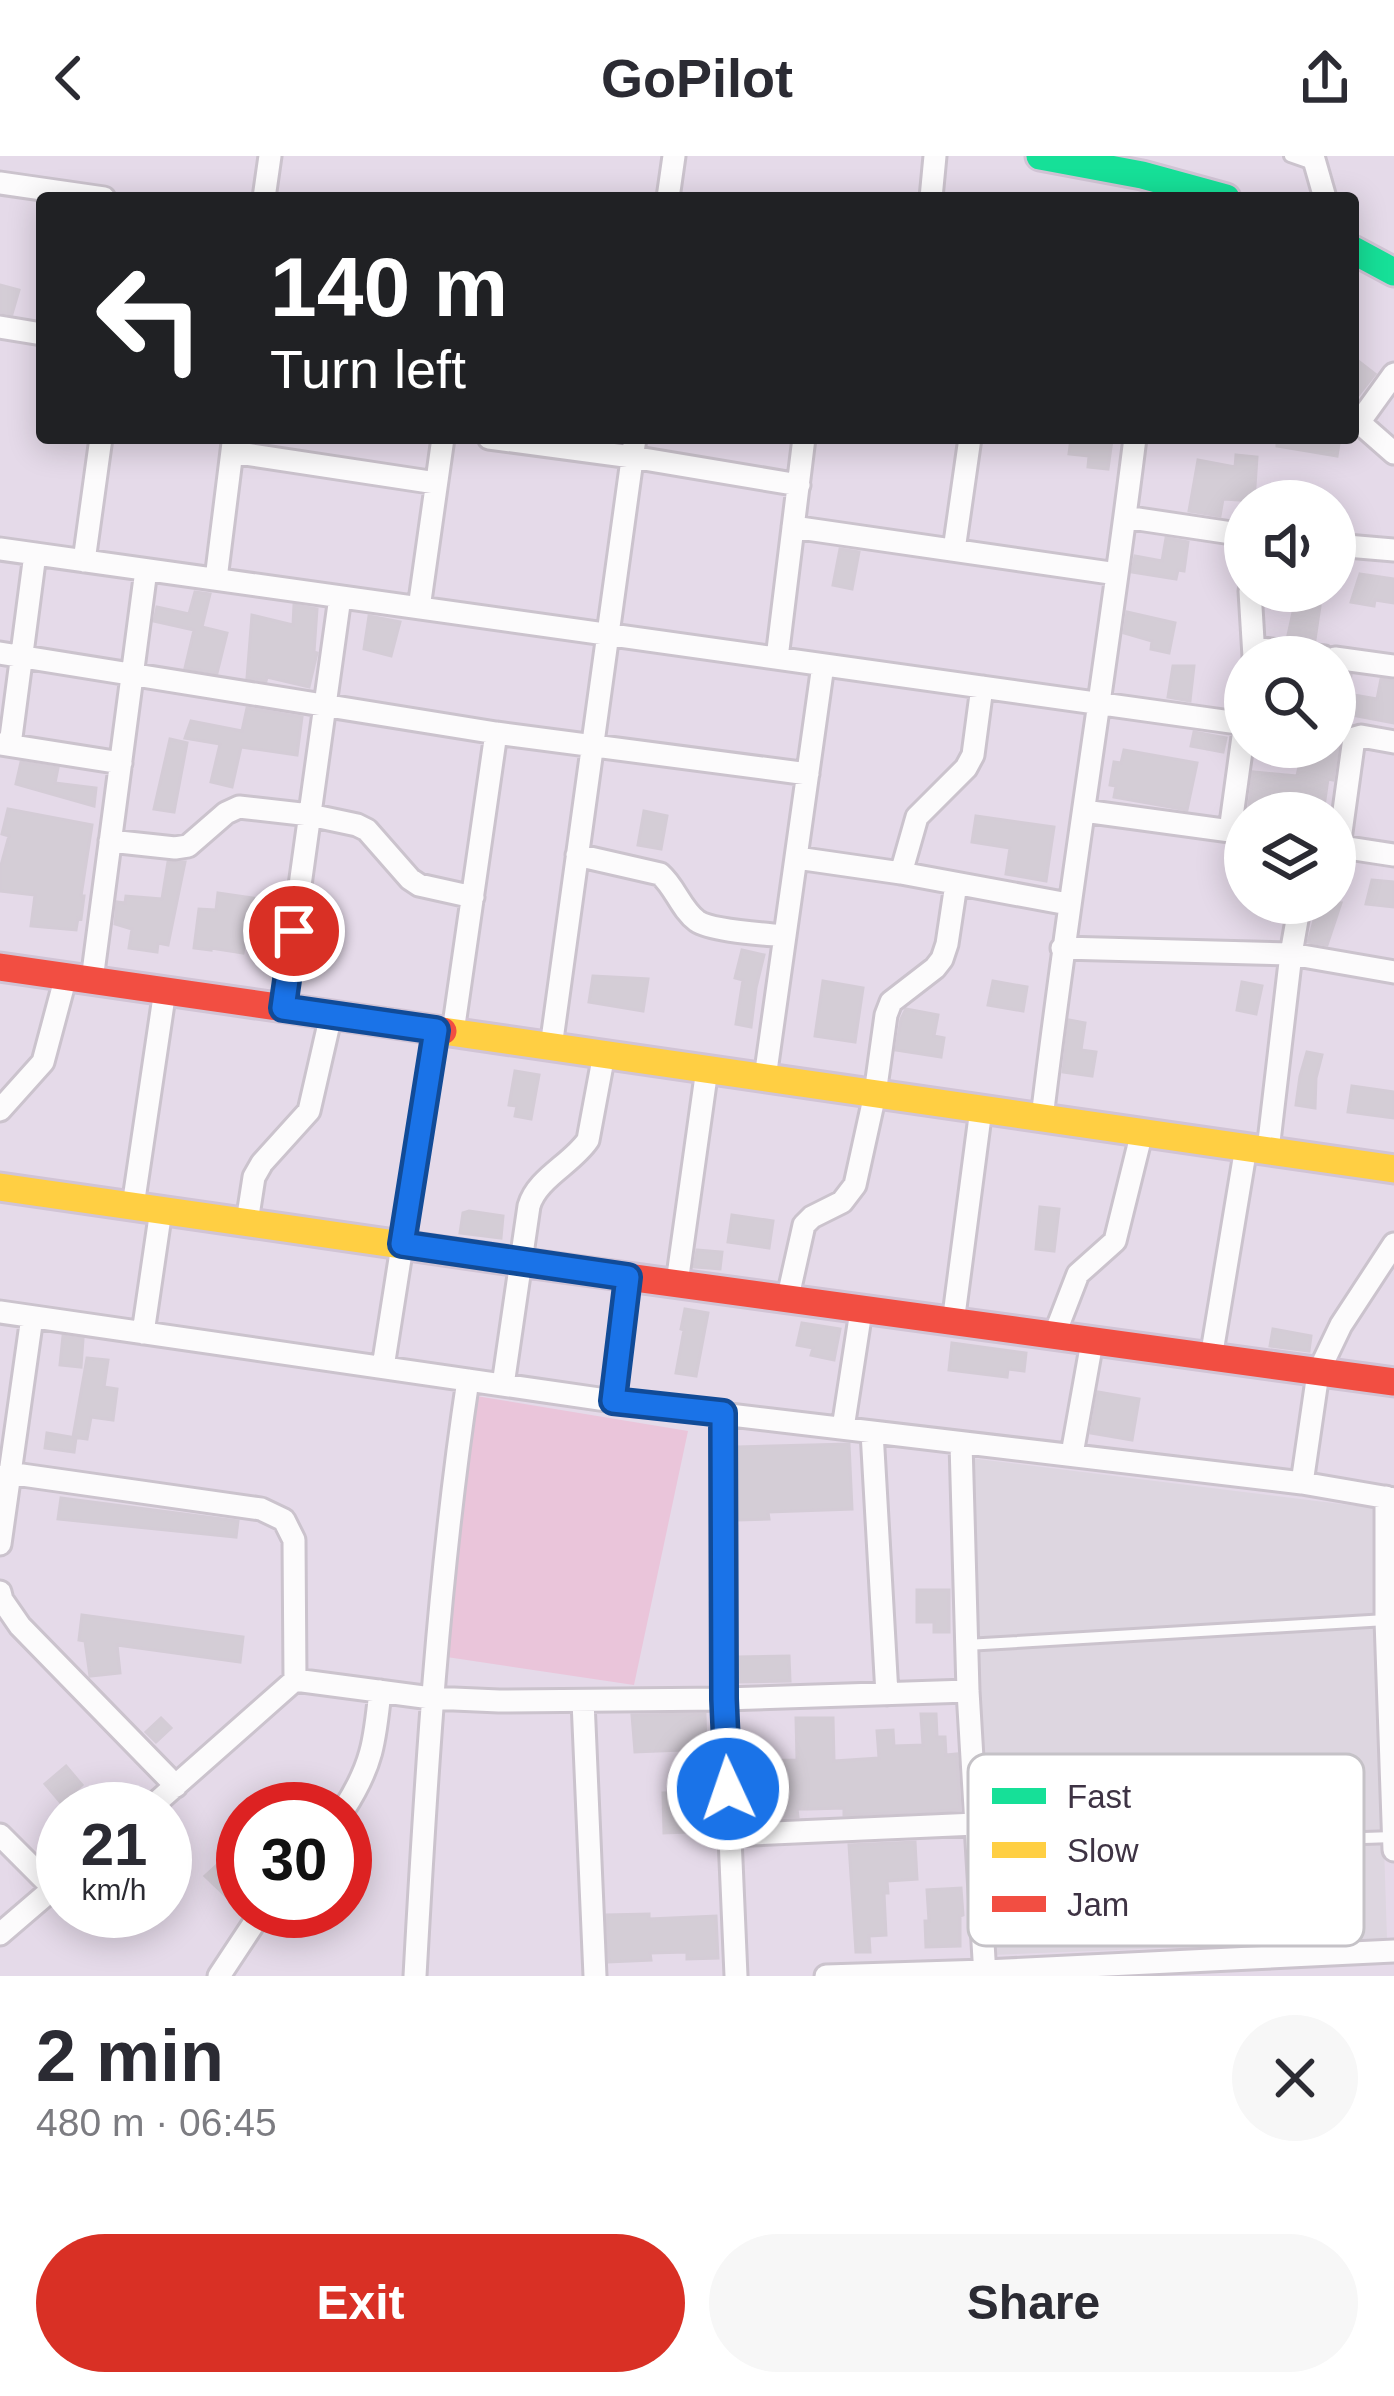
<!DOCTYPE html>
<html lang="en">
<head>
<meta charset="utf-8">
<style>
	body { margin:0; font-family:Helvetica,sans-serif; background:#f7f7f7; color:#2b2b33; height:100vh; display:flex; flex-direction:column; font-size:45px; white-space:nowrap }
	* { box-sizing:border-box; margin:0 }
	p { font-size:39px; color:#7c7c81 }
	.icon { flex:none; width:66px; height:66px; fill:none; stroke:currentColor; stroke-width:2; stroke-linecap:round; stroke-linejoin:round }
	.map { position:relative; height:1820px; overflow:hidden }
	.sheet { display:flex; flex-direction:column; background:#fff; flex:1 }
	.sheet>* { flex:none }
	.guide { position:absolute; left:36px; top:36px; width:1323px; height:252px; border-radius:12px; box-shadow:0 6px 30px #0003; background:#202124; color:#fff; overflow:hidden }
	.tools { position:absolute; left:1224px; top:324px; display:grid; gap:24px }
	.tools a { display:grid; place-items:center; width:132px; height:132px; border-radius:50%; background:#fff; box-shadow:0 6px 30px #0003; font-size:60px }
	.speed { position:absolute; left:36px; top:1626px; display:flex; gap:24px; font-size:60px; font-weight:700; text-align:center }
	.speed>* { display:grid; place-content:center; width:156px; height:156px; border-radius:50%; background:#fff; box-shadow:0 6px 30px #0003; line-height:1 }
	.speed small { font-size:30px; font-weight:400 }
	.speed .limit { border:18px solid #d22; background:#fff; color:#111 }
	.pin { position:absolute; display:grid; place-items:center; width:102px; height:102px; color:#fff; margin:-51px; border:6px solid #fff; border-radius:50%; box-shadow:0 3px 12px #0007 }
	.me { position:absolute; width:132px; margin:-66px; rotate:357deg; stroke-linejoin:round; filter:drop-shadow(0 0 9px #0008) }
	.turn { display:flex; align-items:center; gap:42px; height:252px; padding:0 36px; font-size:54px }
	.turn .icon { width:156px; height:156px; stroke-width:2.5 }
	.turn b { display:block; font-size:84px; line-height:102px }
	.round { display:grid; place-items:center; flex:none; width:126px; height:126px; border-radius:63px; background:#f7f7f7 }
	.head { display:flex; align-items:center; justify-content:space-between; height:204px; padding:0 36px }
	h1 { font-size:72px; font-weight:700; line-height:90px }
	.cta { display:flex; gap:24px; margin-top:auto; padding:24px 36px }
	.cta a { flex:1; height:138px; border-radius:72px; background:#d93025; color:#fff; font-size:48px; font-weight:700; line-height:138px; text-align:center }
	.cta a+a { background:#f7f7f7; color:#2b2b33 }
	header { display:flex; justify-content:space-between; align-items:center; height:156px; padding:0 36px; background:#fff; font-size:54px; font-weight:700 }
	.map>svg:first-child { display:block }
	.residential { fill:#e5dae9; fill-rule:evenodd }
	.industrial { fill:#ddd6e0 }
	.green { fill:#eac5da }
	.building { fill:#d4cdd6; stroke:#d4ccd6; stroke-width:3 }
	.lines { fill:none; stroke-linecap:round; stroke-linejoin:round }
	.lane-casing { stroke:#cbc3cd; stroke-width:16 }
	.street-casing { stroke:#cbc3cd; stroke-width:27 }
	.fast-casing { stroke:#d1c4d5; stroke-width:33 }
	.slow-casing { stroke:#d1c4d5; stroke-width:33 }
	.jam-casing { stroke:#d1c4d5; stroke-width:33 }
	.lane { stroke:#fcfbfc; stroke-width:10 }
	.street { stroke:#fcfbfc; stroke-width:21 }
	.fast { stroke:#16e098; stroke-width:27 }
	.slow { stroke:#ffcf43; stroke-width:27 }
	.jam { stroke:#f24e42; stroke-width:27 }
	.route-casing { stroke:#114b97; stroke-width:30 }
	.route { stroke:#1a73e8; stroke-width:21 }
	.key { fill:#fff; stroke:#c5c2c7; stroke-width:3 }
	.key-label { font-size:33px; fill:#3e3344 }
</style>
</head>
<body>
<header><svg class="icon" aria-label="back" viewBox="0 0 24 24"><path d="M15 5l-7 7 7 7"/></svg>GoPilot<svg class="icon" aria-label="share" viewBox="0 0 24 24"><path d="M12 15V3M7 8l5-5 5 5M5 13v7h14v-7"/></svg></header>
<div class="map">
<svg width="1394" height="1820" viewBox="0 0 1394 1820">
	<rect width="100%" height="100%" fill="#ede6ee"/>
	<!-- residential -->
	<path class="residential" d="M0 0H1394V1820H0ZM42 42H1353V282H42ZM1245 345H1335V435H1245ZM1245 501H1335V591H1245ZM1245 657H1335V747H1245ZM63 1653H165V1755H63ZM243 1653H345V1755H243Z"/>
	<!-- industrial -->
	<path class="industrial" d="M970 1302 1373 1352 1387 1783 993 1799Z"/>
	<!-- green -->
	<path class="green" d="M476 1240 688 1275 634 1529 440 1500Z"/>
	<!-- building -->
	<path class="building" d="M0 129 19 134 12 158 0 156Z
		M1353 201 1375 218 1353 246Z
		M1071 282 1112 284 1108 313 1088 311 1089 300 1069 298Z
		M1277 282H1340L1337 300 1277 290Z
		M1236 299 1257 301 1254 345 1223 343 1220 360 1189 355 1198 304 1235 311Z
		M1166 382 1188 386 1184 415 1178 414 1176 423 1132 416 1135 400 1162 405Z
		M840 393 859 396 852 433 833 429Z
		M1360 418 1394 423V447L1375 444 1374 450 1351 446Z
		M195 436 210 438 202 471 227 477 217 517 185 512 194 474 154 465 157 451 189 458Z
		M1297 438 1315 441 1314 449 1320 450 1315 484 1288 479Z
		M294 449 317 453 314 496 317 497 309 531 267 521 266 525 247 522 252 459 293 469Z
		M1127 456 1175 467 1169 497 1151 493 1152 485 1124 477Z
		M369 460 400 466 391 500 364 493Z
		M1173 510H1194L1190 545 1168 541Z
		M1335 517 1351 519 1348 538 1377 543 1381 523 1394 525V567L1352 559 1350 568 1344 571 1339 579H1335Z
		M247 552 302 561 297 599 241 591 232 631 211 626 220 588 185 582 191 565 242 575Z
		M1194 576 1226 582 1223 596 1191 590Z
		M170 583 187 587 174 656 154 653Z
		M1303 591H1338L1333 624 1328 623 1323 657H1248L1253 616 1297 620Z
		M1124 594 1197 607 1187 654 1114 641 1116 630 1110 629 1114 606 1121 607Z
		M21 606 58 612 55 627 96 632 94 650 16 628Z
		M8 653 92 669 81 740H84L81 763 78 762 76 774 31 770 35 739 0 735V713L9 680 2 678Z
		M644 655 667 660 661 693 638 689Z
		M976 660 1054 671 1046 725 1006 718 1010 692 972 686Z
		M168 706H185L168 789 158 787 157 796 129 792 132 773 115 768 117 746 125 747 126 740 162 743Z
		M1372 724 1394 726V751L1366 748Z
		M218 737 279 746 277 761 249 757 243 797 211 792V794L194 792 199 753 216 754Z
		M1319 747H1341L1327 789 1308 786Z
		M742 794 764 799 756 832 751 871 736 868 743 824 735 822Z
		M593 820 648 823 643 855 589 846Z
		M823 825 863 832 855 886 815 880Z
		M993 825 1027 831 1023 855 988 849Z
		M1242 826 1262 830 1256 858 1237 854Z
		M906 853 938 859 934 880 944 882 941 901 896 894 901 863Z
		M1069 864 1085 867 1081 894 1096 896 1092 920 1063 916Z
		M1307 896 1322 899 1316 922 1315 952 1296 949 1300 920Z
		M515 915 539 919 531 963 515 960 517 950 509 949Z
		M1352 930 1394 936V962L1348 956Z
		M1040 1051 1059 1053 1054 1095 1036 1093Z
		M469 1055 503 1060 501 1082 460 1077 463 1057Z
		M732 1059 773 1065 769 1092 728 1086Z
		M697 1094 722 1096 720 1113 694 1111Z
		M685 1153 708 1157 696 1220 676 1217 684 1174 681 1173Z
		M802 1167 840 1173 834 1204 811 1199 813 1192 797 1189Z
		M1273 1173 1311 1180 1309 1195 1270 1190Z
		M63 1180 83 1183 81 1211 60 1209Z
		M952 1187 1026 1197 1024 1215 1008 1213 1007 1221 949 1214Z
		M87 1202 108 1204 104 1231 117 1233 113 1264 91 1261 87 1283 73 1281Z
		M1098 1236 1139 1243 1132 1284 1091 1277Z
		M47 1277 76 1282 74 1296 45 1292Z
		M849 1288 852 1353 768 1356 769 1363 738 1364V1291Z
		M61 1342 238 1365 236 1381 58 1363Z
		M917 1434H949V1476H934V1466H917Z
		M82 1459 243 1481 240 1506 117 1489 120 1517 90 1520 85 1485 79 1484Z
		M789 1500 790 1525 739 1526V1501Z
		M705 1558 706 1593 635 1596 632 1559Z
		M921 1558H936L937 1581H945L946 1599 957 1598 960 1654 848 1659H844V1652L809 1653H797L798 1661 751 1662 750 1605 797 1604 796 1562H833L834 1605 879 1602 877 1575 893 1574 894 1590 923 1589Z
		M161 1562 171 1572 156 1586 146 1576Z
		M66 1610 82 1629 62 1648 45 1628Z
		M698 1636 699 1650H712L713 1675 664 1677 663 1637Z
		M915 1686 917 1723 887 1725 888 1737H884L886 1779 869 1780 870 1796H856L849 1689Z
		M218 1708 243 1735 230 1744 205 1720Z
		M961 1732 963 1759 960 1760V1790L926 1791 925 1765H929L927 1734Z
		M649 1758V1763L716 1760 718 1802 687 1803V1796L650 1797 651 1804 609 1806 607 1759Z"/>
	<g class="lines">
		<defs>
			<path id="lane" d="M1290 0 1313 8
				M966 1489 1386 1464
				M977 1695 1393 1681"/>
			<path id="street" d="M1313 0 1325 42
				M0 27 104 42
				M264 42 270 0
				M668 42 674 0
				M931 42 935 0
				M0 171 42 178
				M1353 261 1394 297
				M1360 265 1394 218
				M489 282 632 301 799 329
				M232 296 436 327
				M1125 361 1245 379
				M793 371 1117 418
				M1335 389 1394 394
				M0 393 1245 568
				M954 394 970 282
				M84 405 101 282
				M216 423 233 287
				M1250 435 1254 501
				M419 452 443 282
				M1255 492 1324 501
				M0 497 496 577 808 618
				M777 502 804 282
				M1335 502 1394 510
				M1 588 121 607
				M10 589 35 398
				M1084 655 1245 677
				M1230 675 1245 566
				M110 685 175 692 188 690 226 657 239 651 310 659 357 669 367 674 410 723 419 729 473 741
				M1335 690 1394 699
				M1339 691 1354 582 1361 580 1394 586
				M577 699 660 718C675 731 681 753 697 765 711 775 766 778 785 780
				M797 702 901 717 1068 748
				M901 717 917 661 966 612 973 599 982 531
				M1062 792 1291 798 1394 816
				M92 824 146 414
				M283 852 340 441
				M453 876 496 577
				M551 891 635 282
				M765 922 823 509
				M0 954 43 906 66 820
				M1042 962C1069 735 1107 509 1135 282
				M1268 994 1291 798 1300 747
				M133 1050 165 834
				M247 1066 254 1021 262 1007 309 955 331 859
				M677 1127 707 913
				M787 1145 804 1069 812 1061 842 1046 855 1029 875 938 886 859 891 846 935 812 942 803 947 788 956 728
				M0 1156 613 1245 1302 1327 1394 1343
				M953 1167 981 953
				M143 1177 161 1054
				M1054 1180 1078 1118 1115 1085 1142 976
				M1211 1202 1246 991
				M383 1211 436 874
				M503 1229 529 1050C537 1022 572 1008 588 984L604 898
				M613 1245 629 1121
				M723 1257 724 1543 736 1820
				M843 1272 861 1155
				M872 1276 887 1538
				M961 1287 968 1535 985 1820
				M1072 1298 1092 1186
				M8 1317 261 1353 284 1364 294 1384 295 1524 431 1542 499 1545 724 1543 968 1535
				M1302 1327 1318 1217 1341 1169 1394 1088
				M1386 1341V1464L1394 1694
				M0 1388 32 1161
				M0 1436 2 1444 20 1470 176 1630
				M583 1545 595 1820
				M149 1653 295 1524
				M344 1653C372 1610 375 1585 380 1535
				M0 1679 53 1732
				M730 1679 976 1668
				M0 1778 63 1724
				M219 1820 262 1755
				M415 1820C426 1621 438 1422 468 1224
				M826 1820 985 1815 1394 1795"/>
			<path id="fast" d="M1040 0 1142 19 1226 42
				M1353 94 1394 116"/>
			<path id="slow" d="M443 875 1394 1013
				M0 1031 533 1108"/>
			<path id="jam" d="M0 811 443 875
				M533 1108 1394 1226"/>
		</defs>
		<!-- lane casing -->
		<use href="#lane" class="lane-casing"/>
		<!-- street casing -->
		<use href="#street" class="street-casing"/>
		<!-- fast casing -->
		<use href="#fast" class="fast-casing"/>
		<!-- slow casing -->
		<use href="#slow" class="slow-casing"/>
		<!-- jam casing -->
		<use href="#jam" class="jam-casing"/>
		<!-- lane -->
		<use href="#lane" class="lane"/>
		<!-- street -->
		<use href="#street" class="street"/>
		<!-- fast -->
		<use href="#fast" class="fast"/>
		<!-- slow -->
		<use href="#slow" class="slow"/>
		<!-- jam -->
		<use href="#jam" class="jam"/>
	</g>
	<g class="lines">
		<defs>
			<path id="route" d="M294 775 283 852 436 874 402 1088 628 1121 613 1245 723 1257 724 1543 728 1633"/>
		</defs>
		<!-- route casing -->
		<use href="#route" class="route-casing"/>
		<!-- route -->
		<use href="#route" class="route"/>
	</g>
	<!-- legend -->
	<rect x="968" y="1598" width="396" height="192" rx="18" class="key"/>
	<rect x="992" y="1632" width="54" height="16" fill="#16e098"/>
	<rect x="992" y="1686" width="54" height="16" fill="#ffcf43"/>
	<rect x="992" y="1740" width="54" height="16" fill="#f24e42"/>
	<g class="key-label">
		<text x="1067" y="1652">Fast</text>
		<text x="1067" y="1706">Slow</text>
		<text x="1067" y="1760">Jam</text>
	</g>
</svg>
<div class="tools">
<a><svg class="icon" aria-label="sound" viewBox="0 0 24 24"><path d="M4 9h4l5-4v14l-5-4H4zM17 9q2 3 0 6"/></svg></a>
<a><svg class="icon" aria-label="search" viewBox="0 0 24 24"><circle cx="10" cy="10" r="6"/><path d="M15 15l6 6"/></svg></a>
<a><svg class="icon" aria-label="layers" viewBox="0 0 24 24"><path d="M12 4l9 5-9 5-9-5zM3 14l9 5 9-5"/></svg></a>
</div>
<div class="speed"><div>21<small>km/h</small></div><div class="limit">30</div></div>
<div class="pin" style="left:294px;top:775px;background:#d93025"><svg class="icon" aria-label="arrive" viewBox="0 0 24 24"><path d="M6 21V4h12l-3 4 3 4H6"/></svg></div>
<svg class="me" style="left:728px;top:1633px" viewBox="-20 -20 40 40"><circle r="17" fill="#1a73e8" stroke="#fff" stroke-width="3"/><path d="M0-11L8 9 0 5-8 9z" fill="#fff"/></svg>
<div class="guide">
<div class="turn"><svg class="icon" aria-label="left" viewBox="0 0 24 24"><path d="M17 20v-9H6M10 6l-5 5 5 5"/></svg><div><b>140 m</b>Turn left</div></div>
</div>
</div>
<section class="sheet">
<div class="head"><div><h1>2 min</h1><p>480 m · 06:45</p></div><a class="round"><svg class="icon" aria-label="close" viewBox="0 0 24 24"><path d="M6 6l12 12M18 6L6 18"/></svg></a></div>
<div class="cta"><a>Exit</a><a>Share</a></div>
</section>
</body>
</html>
